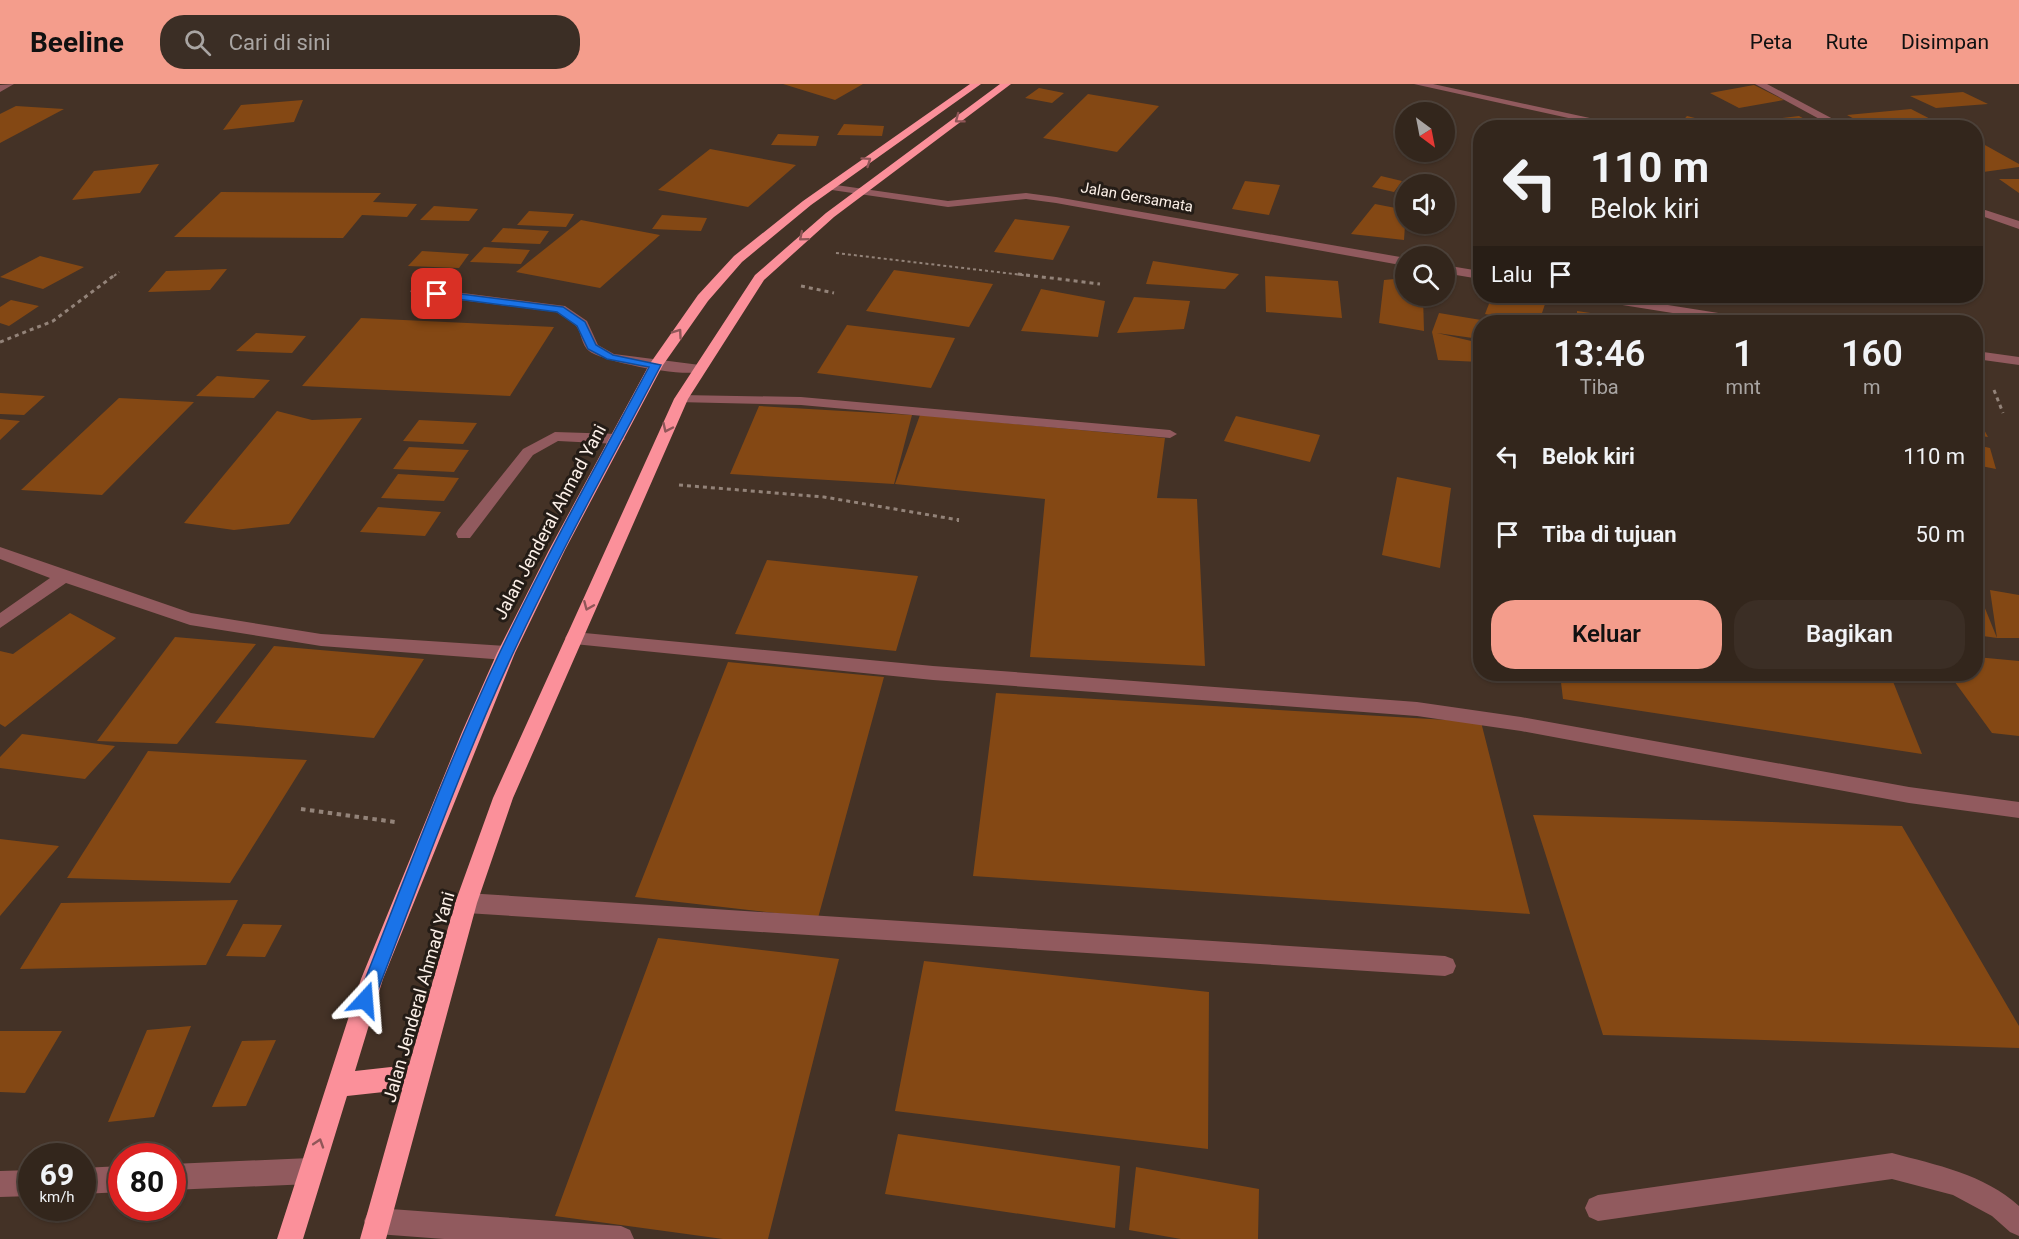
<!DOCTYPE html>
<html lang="id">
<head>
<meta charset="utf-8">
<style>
	body { margin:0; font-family:Roboto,sans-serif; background:#3b2e25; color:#f1f3f6; height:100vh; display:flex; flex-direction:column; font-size:22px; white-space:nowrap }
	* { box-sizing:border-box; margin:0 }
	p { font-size:20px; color:#a9a5a3 }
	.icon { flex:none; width:33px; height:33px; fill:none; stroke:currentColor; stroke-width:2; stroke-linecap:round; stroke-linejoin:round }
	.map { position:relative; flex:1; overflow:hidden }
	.drawer { position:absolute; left:1473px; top:231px; width:510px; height:366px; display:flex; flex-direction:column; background:#33261c; border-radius:24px; box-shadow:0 2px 4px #0004,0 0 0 2px #4e433b }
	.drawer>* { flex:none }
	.top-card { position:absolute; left:1473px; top:36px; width:510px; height:183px; border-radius:24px; box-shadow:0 2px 4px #0004,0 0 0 2px #4e433b; background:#33261c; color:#f1f3f6; overflow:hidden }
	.needle { width:39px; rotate:148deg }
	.controls { position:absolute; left:1395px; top:18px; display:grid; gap:12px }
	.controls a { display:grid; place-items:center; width:60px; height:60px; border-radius:50%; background:#33261c; box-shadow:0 2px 4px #0004,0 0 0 2px #4e433b; font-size:30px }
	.speed { position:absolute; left:18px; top:1059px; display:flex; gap:12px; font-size:30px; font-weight:700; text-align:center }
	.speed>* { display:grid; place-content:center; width:78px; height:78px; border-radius:50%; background:#33261c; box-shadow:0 2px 4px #0004,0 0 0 2px #4e433b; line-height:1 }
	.speed small { font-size:15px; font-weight:400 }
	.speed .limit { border:9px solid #d22; background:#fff; color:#111 }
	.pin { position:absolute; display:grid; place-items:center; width:51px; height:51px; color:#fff; margin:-26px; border-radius:12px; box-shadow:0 3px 9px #0006 }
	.me { position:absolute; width:66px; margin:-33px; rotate:19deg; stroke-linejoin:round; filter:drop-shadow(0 0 4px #0008) }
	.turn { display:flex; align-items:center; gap:21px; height:126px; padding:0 18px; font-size:27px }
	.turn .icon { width:78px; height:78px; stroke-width:2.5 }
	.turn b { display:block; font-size:42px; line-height:51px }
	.then { display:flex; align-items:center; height:57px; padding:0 18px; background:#0003; gap:12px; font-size:22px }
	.eta { display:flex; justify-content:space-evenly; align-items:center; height:102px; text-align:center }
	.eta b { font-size:36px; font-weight:600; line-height:42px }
	.button { display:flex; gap:12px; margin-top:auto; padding:12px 18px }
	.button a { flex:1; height:69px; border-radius:24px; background:#f49d8c; color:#111; font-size:24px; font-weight:600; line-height:69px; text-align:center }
	.button a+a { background:#3b2e25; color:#f1f3f6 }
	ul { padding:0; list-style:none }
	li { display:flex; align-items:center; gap:18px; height:78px; padding:0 18px }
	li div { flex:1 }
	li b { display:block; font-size:22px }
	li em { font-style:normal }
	header { display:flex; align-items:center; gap:36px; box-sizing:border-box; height:84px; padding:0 30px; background:#f49d8c; color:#111 }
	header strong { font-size:28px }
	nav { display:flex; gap:33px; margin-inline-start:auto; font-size:21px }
	.search { width:420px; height:54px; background:#3b2e25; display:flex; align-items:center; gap:15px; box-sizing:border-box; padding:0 21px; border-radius:24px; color:#a9a5a3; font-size:22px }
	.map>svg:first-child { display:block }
	.building { fill:#844814 }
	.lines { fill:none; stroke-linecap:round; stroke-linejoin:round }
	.path-far2 { stroke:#938379; stroke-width:2; stroke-dasharray:3 3; stroke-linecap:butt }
	.path-far1 { stroke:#938379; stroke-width:3; stroke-dasharray:4 4; stroke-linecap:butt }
	.path { stroke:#938379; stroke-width:4; stroke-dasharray:4.5 4.5; stroke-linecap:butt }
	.lane { fill:#915a5e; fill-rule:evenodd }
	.street { fill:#915a5e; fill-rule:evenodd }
	.highway { fill:#fb909a; fill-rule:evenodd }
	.oneway { stroke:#905658 }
	.route { fill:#1a73e8; stroke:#114b97; stroke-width:1.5 }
	.labels { text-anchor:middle; stroke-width:6; stroke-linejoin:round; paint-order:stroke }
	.far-street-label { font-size:15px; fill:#fcf0e8; stroke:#241c16 }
	.street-label { font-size:18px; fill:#fcf0e8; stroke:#241c16 }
</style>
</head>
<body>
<header>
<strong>Beeline</strong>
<div class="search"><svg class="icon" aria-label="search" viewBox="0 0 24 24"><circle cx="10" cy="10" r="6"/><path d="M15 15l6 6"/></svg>Cari di sini</div>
<nav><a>Peta</a><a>Rute</a><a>Disimpan</a></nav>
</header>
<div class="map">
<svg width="2019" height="1155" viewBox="0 0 2019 1155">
	<rect width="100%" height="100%" fill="#443226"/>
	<!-- building -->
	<path class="building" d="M783 0H863L835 16Z
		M1754 1 1784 16 1739 24 1710 9Z
		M1039 4 1064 9 1052 19 1025 14Z
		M1963 8 1988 20 1936 24 1910 12Z
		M1088 10 1159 22 1117 68 1043 54Z
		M303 16 294 38 223 46 241 21Z
		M16 22 64 25 0 59V30Z
		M1911 25 1948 44H1871L1847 31Z
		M1687 32 1731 43V44H1676Z
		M1799 32 1821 44H1757L1747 38Z
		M1541 34 1583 42 1535 44Z
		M844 40 884 42 882 52 837 51Z
		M778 50 819 52 816 62 771 61Z
		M1976 56 2019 80V83L1976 89Z
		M710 65 796 81 748 123 658 106Z
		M159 80 140 109 72 116 94 87Z
		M1381 92 1402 97 1394 108 1372 103Z
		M1999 95H2019V109Z
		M1245 97 1280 101 1269 131 1232 125Z
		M221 108 381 109 373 118 417 120 407 133 362 131 343 154 174 153Z
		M1375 120 1406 126 1404 156 1351 150Z
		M434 122 478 125 469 137 420 136Z
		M529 127 574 130 566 143 517 141Z
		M662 131 707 134 701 147 652 145Z
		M1015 135 1070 142 1053 176 994 168Z
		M581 136 660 151 600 204 516 188Z
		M503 144 549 147 540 160 491 158Z
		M484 163 530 166 521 180 470 178Z
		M422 167 469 170 459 184 408 182Z
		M40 172 84 183 43 205 0 193Z
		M1153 177 1239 190 1225 205 1146 200Z
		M227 185 210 206 148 208 166 187Z
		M894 186 993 200 969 243 866 227Z
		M1265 192 1338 197 1342 234 1266 228Z
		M1406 194V212H1423L1424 247 1379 239 1384 196Z
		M1041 205 1105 217 1098 253 1021 247Z
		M1492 212H1523L1546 217 1539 238H1523L1485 230Z
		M1134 213 1190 217 1184 245 1117 249Z
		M11 216 39 222 9 242 0 239V223Z
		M1577 227 1645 237V238H1577Z
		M1439 229 1487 237 1480 238V255L1437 249 1480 259V278L1438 276 1432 248Z
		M361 234 554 243 510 312 302 302Z
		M847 241 955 254 931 304 817 289Z
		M256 249 306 252 292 269 236 267Z
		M217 292 270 296 254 314 196 312Z
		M0 309 45 312 24 331 0 330Z
		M119 314 194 318 102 411 21 406Z
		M759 322 912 331 894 400 730 390Z
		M277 327 312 336 362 334 289 440 234 446 184 439Z
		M920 331 1165 354 1157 414 1197 415 1205 582 1030 573 1045 415 895 400Z
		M1976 331 1988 353 1976 351Z
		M1236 332 1320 351 1310 378 1224 357Z
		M0 335 20 337 0 356Z
		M419 336 477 339 463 360 403 357Z
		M1976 361 1990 364 1996 385 1976 381Z
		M409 363 469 366 454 388 393 385Z
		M398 390 459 394 444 417 381 414Z
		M1397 393 1451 404 1440 484 1382 471Z
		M378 423 441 428 425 452 360 448Z
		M767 476 918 492 896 567 735 550Z
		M1976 502 1997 554 1976 551Z
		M1990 506 2019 511V554H1997Z
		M70 529 116 554 5 643 0 640V567L13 570Z
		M175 553 256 560 177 660 97 657Z
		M274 562 424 575 374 654 215 639Z
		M1976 573 2019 577V652L1992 649 1949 590H1976Z
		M728 578 884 593 818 834 635 813Z
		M1560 590H1890L1922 670 1563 615Z
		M996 609 1481 638 1530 830 973 792Z
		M22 650 115 662 85 695 0 684V673Z
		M148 667 307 676 230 799 67 794Z
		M1533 731 1902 742 2019 942V964L1603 951Z
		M0 755 59 762 0 832Z
		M238 816 206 881 20 885 61 819Z
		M243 840 282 841 265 873 226 872Z
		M658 854 839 875 768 1155H723L555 1132Z
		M924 877 1209 908 1208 1065 895 1027Z
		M191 942 154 1033 108 1038 147 946Z
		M0 947H62L25 1009 0 1008Z
		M276 956 246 1022 212 1023 242 957Z
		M898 1050 1120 1082 1115 1144 885 1110Z
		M1136 1083 1259 1105 1258 1155H1181L1129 1146Z"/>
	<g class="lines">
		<!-- path-far2 -->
		<path class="path-far2" d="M836 169 1031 192
			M114 192 119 188"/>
		<!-- path-far1 -->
		<path class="path-far1" d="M1018 190 1100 200
			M801 202 834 209
			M0 258 53 237 116 190
			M1994 306 2003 329
			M679 401 824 413 959 436"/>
		<!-- path -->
		<path class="path" d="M957 436H959
			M301 725 395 738"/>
		<!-- lane -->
		<path class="lane" d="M416 203 565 222 587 237 598 261 614 270 700 281 707 285C695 297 603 278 589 267 581 261 582 249 576 242 571 237 562 232 556 228L412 210 410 207Z
			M681 311 801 313 1170 346 1177 350 1170 354 801 321 676 318 674 315Z
			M555 348 618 350 625 355 618 360 558 357 533 371 470 454H458L456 450 458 446 523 365Z
			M466 809 1445 872 1453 875 1456 882 1453 889 1445 892 466 829 458 826 455 819 458 812Z
			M1892 1069C1936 1081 1984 1090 2019 1122V1152L2010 1148 1992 1132 1953 1111 1892 1095 1598 1137 1589 1133 1585 1124 1589 1115 1598 1111Z"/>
		<!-- street -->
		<path class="street" d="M14 0 0 8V1Z
			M1414 0H1433L1636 44H1614Z
			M1755 0H1767L1850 44H1836Z
			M829 100 948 117 1026 109 1056 113 1406 174V182L1056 119 1026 115 948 123 825 105 823 103Z
			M1976 123 2019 137V145L1976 130Z
			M1444 181 1480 187V195L1444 189Z
			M1585 212H1611L1750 234 1757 238H1729L1591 216Z
			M1976 267 2019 273V281L1976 275Z
			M0 463 191 529 321 550 506 562 512 564 515 569 512 574 506 576 321 562 190 541 66 499 0 544V529L50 494 0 475Z
			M574 548 933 582 1417 618 1521 633 1909 703 2019 718V734L1909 719 1521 647 1417 632 933 596 574 560 568 559 565 554 568 549Z
			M310 1074 319 1078 323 1087 319 1096 310 1100 172 1106V1080Z
			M122 1082V1108L82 1110V1084Z
			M32 1086V1112L0 1113V1087Z
			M377 1124 621 1142 630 1146 634 1155H444L377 1150 368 1146 364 1137 368 1128Z"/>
		<!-- highway -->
		<path class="highway" d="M970 0H981L811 121 742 178 708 217 663 281 565 466 515 569 383 895 355 987 409 981 455 819 493 714 674 315 755 191 826 129 1000 0H1011L834 133 764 196 688 315 513 714 477 819 386 1155H360L402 1006 347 1012 303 1155H277L361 895 462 648 497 569 549 466 649 281 698 211 734 172 803 117Z"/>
	</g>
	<!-- one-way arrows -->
	<defs><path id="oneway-chevron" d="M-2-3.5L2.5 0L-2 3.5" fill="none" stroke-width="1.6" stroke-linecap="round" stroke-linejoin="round" transform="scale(1.5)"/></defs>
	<g class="oneway">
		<use href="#oneway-chevron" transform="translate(959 35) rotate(143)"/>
		<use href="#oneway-chevron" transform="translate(867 77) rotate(-35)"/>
		<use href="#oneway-chevron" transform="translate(803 153) rotate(140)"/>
		<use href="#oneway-chevron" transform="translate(678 249) rotate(-55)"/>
		<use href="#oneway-chevron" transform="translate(667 344) rotate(115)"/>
		<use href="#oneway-chevron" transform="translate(588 522) rotate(113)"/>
		<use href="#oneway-chevron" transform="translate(319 1059) rotate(-72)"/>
	</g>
	<!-- route -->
	<path class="route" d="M437 207 563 223 585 238 596 261 613 271 661 281C611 376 559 470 514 567 461 681 419 800 374 916L371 922 365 925 359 922 357 916C403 800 446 682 500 568 546 472 598 378 649 283L607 275 588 265 577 242 557 228 434 212 432 210Z"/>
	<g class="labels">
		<!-- far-street labels -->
		<g class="far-street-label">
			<text transform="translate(1137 113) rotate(10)" y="5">Jalan Gersamata</text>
		</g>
		<!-- street labels -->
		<g class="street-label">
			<text transform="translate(550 438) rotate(-62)" y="6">Jalan Jenderal Ahmad Yani</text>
			<text transform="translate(419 913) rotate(-74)" y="6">Jalan Jenderal Ahmad Yani</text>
		</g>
	</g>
</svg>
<div class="controls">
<a><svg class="needle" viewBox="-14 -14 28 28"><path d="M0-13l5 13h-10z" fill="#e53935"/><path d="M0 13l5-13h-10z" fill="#a9a5a3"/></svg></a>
<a><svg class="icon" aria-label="sound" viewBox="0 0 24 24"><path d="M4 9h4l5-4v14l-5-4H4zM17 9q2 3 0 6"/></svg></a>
<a><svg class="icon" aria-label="search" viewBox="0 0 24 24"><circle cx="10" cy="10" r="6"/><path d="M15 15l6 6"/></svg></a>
</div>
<div class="speed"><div>69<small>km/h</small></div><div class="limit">80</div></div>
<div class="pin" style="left:437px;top:210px;background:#d93025"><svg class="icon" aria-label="arrive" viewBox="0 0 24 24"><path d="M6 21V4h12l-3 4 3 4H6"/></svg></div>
<svg class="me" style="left:365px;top:916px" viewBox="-20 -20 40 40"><path d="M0-17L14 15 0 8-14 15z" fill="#1a73e8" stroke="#fff" stroke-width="4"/></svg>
<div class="top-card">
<div class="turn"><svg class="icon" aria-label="left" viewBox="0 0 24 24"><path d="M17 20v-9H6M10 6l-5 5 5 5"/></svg><div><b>110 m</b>Belok kiri</div></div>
<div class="then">Lalu<svg class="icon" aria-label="arrive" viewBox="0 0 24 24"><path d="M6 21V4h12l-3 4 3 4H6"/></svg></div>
</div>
<section class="drawer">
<div class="eta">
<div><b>13:46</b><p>Tiba</p></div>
<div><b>1</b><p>mnt</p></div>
<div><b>160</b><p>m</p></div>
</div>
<ul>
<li><svg class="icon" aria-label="left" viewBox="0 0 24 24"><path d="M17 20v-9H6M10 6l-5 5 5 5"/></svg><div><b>Belok kiri</b></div><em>110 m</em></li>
<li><svg class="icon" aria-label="arrive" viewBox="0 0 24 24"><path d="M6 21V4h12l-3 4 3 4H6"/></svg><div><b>Tiba di tujuan</b></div><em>50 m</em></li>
</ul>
<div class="button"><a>Keluar</a><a>Bagikan</a></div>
</section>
</div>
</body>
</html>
